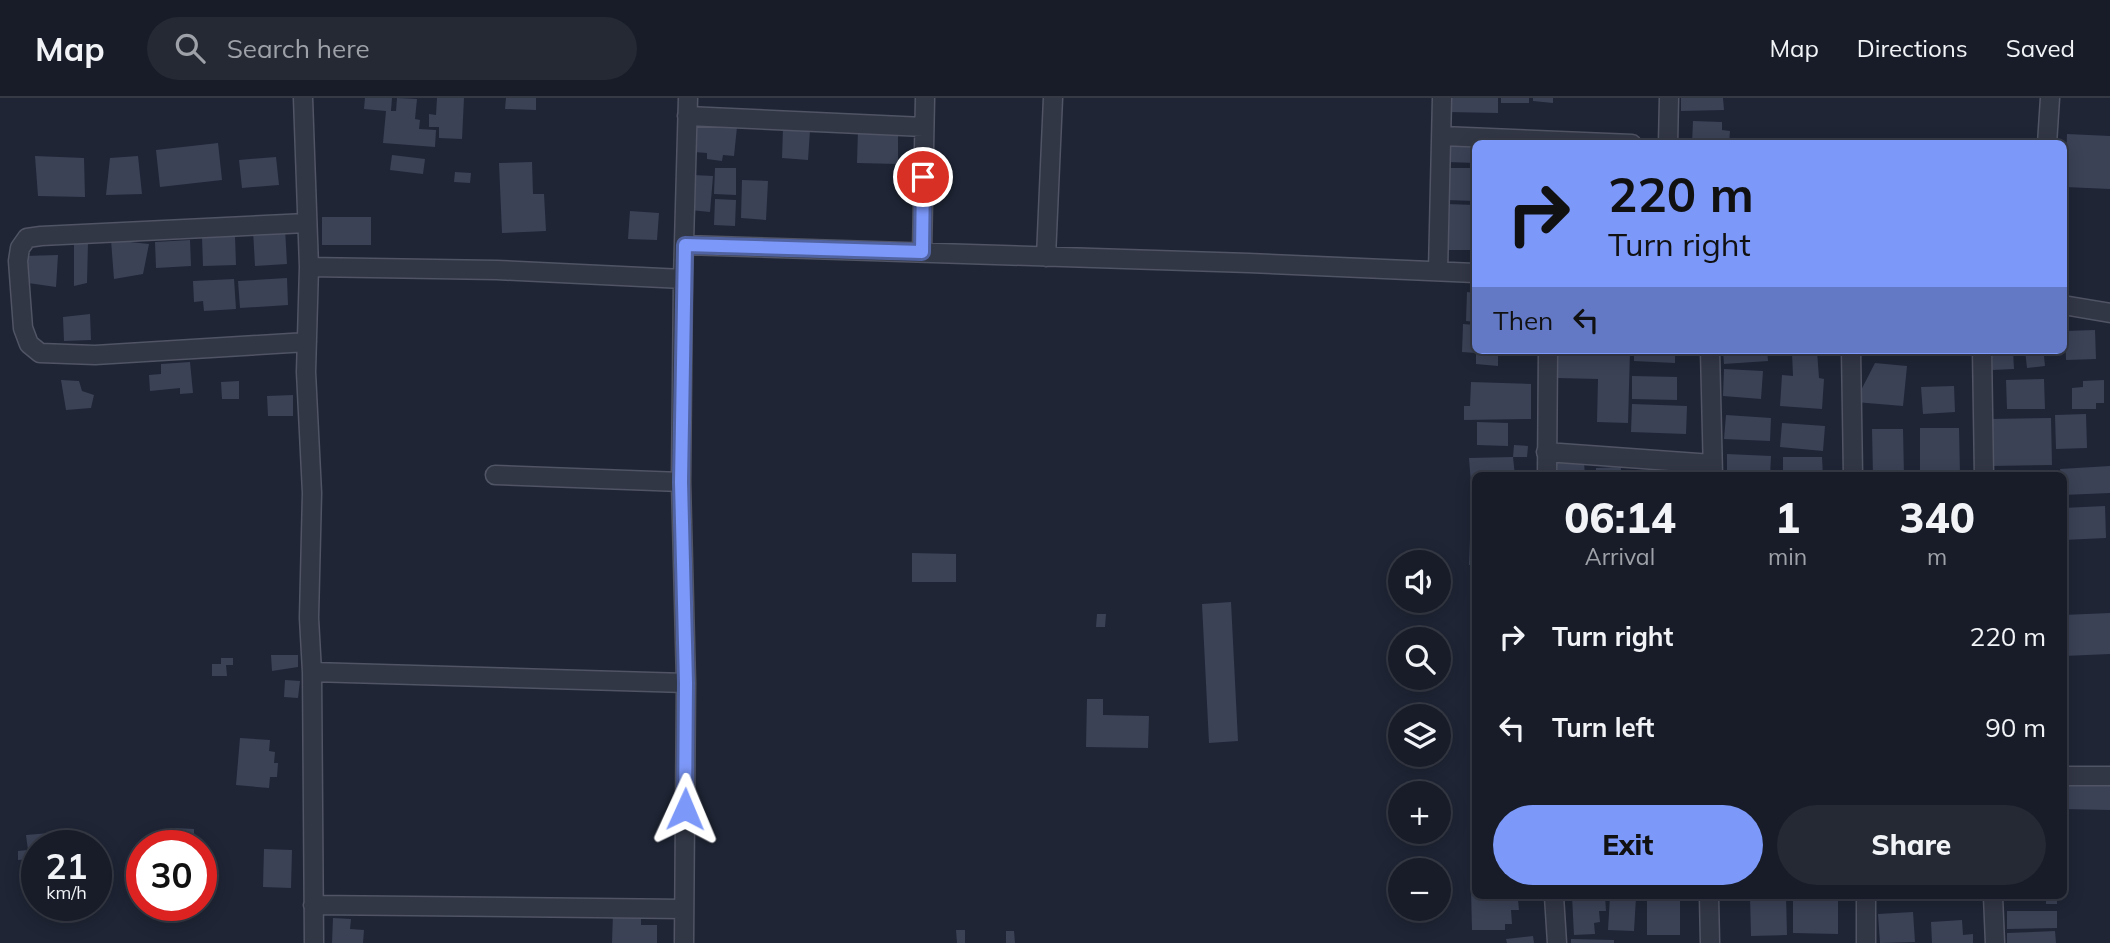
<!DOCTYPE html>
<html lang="en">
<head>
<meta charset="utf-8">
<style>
	body { margin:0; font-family:Mulish,sans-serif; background:#242934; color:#f1f3f6; height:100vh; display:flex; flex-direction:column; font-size:26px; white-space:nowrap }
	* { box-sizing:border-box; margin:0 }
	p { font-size:23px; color:#9ea1a8 }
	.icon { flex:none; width:38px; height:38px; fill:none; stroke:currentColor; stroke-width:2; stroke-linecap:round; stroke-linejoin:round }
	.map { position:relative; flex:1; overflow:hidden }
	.sheet { position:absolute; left:1472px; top:374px; width:595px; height:427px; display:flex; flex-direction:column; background:#171c28; border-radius:10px; box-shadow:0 4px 18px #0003,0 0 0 2px #363a45 }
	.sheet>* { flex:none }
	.banner { position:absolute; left:1472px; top:42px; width:595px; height:214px; border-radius:10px; box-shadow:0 4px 18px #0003,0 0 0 2px #363a45; background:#7c98f8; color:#111; overflow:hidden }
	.fabs { position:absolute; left:1388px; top:452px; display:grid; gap:14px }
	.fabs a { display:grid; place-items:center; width:63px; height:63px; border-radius:50%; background:#171c28; box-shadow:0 4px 18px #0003,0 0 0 2px #363a45; font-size:35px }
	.speed { position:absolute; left:21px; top:732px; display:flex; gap:14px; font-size:35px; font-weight:700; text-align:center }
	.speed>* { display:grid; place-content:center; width:91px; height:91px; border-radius:50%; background:#171c28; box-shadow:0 4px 18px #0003,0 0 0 2px #363a45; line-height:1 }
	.speed small { font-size:18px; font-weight:400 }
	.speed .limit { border:10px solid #d22; background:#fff; color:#111 }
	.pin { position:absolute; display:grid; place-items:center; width:60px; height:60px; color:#fff; margin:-30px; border:4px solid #fff; border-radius:50%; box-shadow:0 2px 7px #0007 }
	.me { position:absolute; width:77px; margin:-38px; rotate:1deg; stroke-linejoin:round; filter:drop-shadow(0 0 5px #0008) }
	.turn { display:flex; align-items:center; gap:24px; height:147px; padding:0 21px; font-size:32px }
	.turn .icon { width:91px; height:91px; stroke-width:2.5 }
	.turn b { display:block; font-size:49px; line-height:60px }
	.then { display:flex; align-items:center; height:66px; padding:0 21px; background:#0003; gap:14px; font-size:26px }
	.eta { display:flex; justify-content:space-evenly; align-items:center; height:119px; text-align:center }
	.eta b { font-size:42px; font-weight:800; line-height:49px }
	.button { display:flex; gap:14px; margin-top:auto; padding:14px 21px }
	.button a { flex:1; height:80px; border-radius:42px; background:#7c98f8; color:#111; font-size:28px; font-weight:800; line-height:80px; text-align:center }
	.button a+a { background:#242934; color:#f1f3f6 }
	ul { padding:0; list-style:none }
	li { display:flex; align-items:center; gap:21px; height:91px; padding:0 21px }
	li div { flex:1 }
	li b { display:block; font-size:26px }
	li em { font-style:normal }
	header { display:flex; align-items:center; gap:42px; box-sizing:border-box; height:98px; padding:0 35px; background:#171c28; border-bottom:2px solid #363a45 }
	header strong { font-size:33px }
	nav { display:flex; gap:38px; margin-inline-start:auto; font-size:24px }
	.search { width:490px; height:63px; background:#242934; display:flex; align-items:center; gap:18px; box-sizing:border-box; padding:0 24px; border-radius:38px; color:#9ea1a8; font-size:26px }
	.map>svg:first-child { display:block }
	.building { fill:#3b4256 }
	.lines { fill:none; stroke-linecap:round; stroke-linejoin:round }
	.street-casing { stroke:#505464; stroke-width:21 }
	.street { stroke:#323746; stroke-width:18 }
	.route-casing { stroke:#5163a1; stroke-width:18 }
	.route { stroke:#7c98f8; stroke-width:12 }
</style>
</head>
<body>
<header>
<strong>Map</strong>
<div class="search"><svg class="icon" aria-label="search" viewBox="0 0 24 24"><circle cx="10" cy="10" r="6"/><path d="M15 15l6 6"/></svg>Search here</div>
<nav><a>Map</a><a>Directions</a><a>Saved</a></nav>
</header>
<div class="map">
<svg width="2110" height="845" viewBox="0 0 2110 845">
	<rect width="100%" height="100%" fill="#1f2535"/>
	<!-- building -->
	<path class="building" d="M365 0H392L391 13H396L397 0 417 1 415 21 420 22 419 31 436 32 435 49 383 45 386 13 364 11Z
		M437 0H464L462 41 439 40V29H429V16L436 17Z
		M506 0H536V12L505 11Z
		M1449 0H1498V15L1448 14Z
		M1501 0H1529V5H1501Z
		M1533 0H1553V5L1533 3Z
		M1681 0H1723L1724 12 1681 13Z
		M1693 23 1722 24V32L1730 33 1729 46H1692Z
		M697 24 737 29 734 58 723 57 722 63 707 61V55L694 54Z
		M783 30 810 32 808 62 782 60Z
		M858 32H898V66L857 65Z
		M2067 36 2110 38V91L2065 89Z
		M218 45 222 82 160 89 156 52Z
		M1448 45 1475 46V65L1447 64Z
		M392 57 425 61 423 76 390 72Z
		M35 58 84 60 85 99 38 98Z
		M138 58 142 96 106 97 110 60Z
		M276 59 279 87 242 90 239 62Z
		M532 64 533 96H544L546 133 502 135 499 65Z
		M715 70H736V97L714 96Z
		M1447 70H1475V103L1446 102Z
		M455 74 471 75 470 85 454 84Z
		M693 77 713 78 710 114 690 112Z
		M742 82 768 83 766 122 741 120Z
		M715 101 736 102 735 128 714 127Z
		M1447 106 1475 107V152H1446Z
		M630 113 659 115 657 142 628 141Z
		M322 119H371V147H322Z
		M285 130 287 166 255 168 253 132Z
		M235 138 236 167 203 168 202 139Z
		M111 142 149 146 143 176 114 181Z
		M190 142 191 168 156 170 155 144Z
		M88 144 87 185 74 188V145Z
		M58 157 56 189 28 185 24 158Z
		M287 180 288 207 240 210 238 183Z
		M234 181 236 211 204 213 203 203 194 204 193 183Z
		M1467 194 1475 195V224L1466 223Z
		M90 216 91 242 64 243 63 219Z
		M1463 226 1475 227V252H1510V258L1498 257V268L1476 266V255L1462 254Z
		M2095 232 2096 261 2066 262 2065 233Z
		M1557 252 1630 253 1628 325 1597 324 1598 281 1557 280Z
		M1634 252H1675V265L1634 263Z
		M1723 252H1767L1768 263 1724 266Z
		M1991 252H2013L2014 271 1992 272Z
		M2025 252H2052L2053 257 2044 258 2045 268 2027 270Z
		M1817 253 1819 280 1824 281 1822 311 1780 308 1782 277 1793 278 1792 254Z
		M190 264 193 295 180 296V290L150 293 149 277 161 276V266Z
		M1875 265 1907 268 1903 308 1855 304Z
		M1724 271 1763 273 1761 301 1723 298Z
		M1632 278 1677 279V302L1632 301Z
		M2044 281 2045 311H2007L2006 282Z
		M61 282 79 283 82 293 94 297 91 310 66 312Z
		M2104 282V305H2096V311H2072V290L2083 289V283Z
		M239 283V301H222L221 284Z
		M1471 284 1531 286V321L1464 322V308H1470Z
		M1954 288 1955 314 1923 316 1921 289Z
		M293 297V318H268L267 298Z
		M1632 306 1687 308 1686 336 1631 334Z
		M2086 316 2087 350 2056 351 2055 317Z
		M1726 317 1771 320 1770 343 1724 341Z
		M2051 320 2052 367 1991 368 1990 321Z
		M1477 324 1508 325V348L1477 347Z
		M1782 325 1825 328 1823 353 1780 349Z
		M1920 330H1959L1960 378H1920Z
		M1872 331H1903L1904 378H1873Z
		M1514 347 1528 348 1527 359H1513Z
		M1727 356 1771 358 1770 378H1727Z
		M1513 359 1515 378H1475V386H1471L1469 360Z
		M1783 359H1822L1823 378H1783Z
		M1584 364 1585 378H1553L1552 365Z
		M2110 368V395L2063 397V378H2061L2060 371Z
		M1621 369V378H1596V370Z
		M1633 372 1660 373V378H1632Z
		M1667 372H1696V378H1667Z
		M2053 375V378H2021V376Z
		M2105 408 2106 440 2063 442V410Z
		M1470 441 1475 442V467H1469Z
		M912 455 956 456V484H912Z
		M1471 496 1475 497V524H1470Z
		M1231 504 1238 643 1209 645 1202 506Z
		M2110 515V556L2064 558 2063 517Z
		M1097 516H1106L1105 529H1096Z
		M1475 538V565H1471L1470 539Z
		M271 557H298V569L272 573Z
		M221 560H233V567H226L227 578H212V566H221Z
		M285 582 300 583 298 600 284 599Z
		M1087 601H1103V617L1149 618 1148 650 1086 649Z
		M240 640 270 642 269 653 275 654 274 665H278L277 679H270L269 690 236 687Z
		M2063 685 2110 686V712L2063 711Z
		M175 730 194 731V743H175Z
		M50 735 52 747H37V751H32V761L18 762V753L28 752 26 737Z
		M264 751 292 752 291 790 263 789Z
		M1471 792H1475V798H1538V801L1518 802 1519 812H1511L1512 826H1505V832H1472Z
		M1572 798H1605L1606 813H1599L1600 824 1594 825 1595 836 1574 837Z
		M1610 798 1636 799 1634 833 1608 832Z
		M1647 798H1680V837H1647Z
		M1750 798H1786L1787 837 1751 838Z
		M1793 798H1838V836L1793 835Z
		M2046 798H2057V806H2046Z
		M2007 813H2057V830L2007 831Z
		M1913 814 1915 844 1880 845 1878 816Z
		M613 815 633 816V820H641V827H657V845H612Z
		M333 820 351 821 350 831 364 832 363 845H332Z
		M1962 822 1963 837 1973 836V845H1932L1931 824Z
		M956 832H965V845H957Z
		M1006 833H1014L1015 845H1006Z
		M2055 833 2056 845H2007V835Z
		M1533 838 1534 845H1507L1506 841Z
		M1571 841 1614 842V845H1571Z"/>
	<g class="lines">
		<defs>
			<path id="street" d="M303 0 309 169 306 274 312 395 309 520 312 574 314 845
				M687 18 924 29
				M1442 38 1632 46
				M1668 46 1669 0
				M2047 46 2050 0
				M685 147 1249 165 1475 175
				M922 154 925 0
				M1046 159 1053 0
				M309 169 497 172 683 181
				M1438 173 1442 0
				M2063 207 2110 215
				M307 244 95 257 40 255 29 246 23 230 18 163 20 150 27 140 41 138 307 125
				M1710 252 1713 378
				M1851 252 1853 378
				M1982 252 1984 378
				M1546 354 1712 366
				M495 377 681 384
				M1547 378 1548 252
				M312 574 686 585
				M2063 678H2110
				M1554 798 1557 845
				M1709 798 1710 845
				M1866 798V845
				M1993 798 1995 845
				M313 807 684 811
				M684 845 686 585 681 384 683 181 688 0"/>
		</defs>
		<!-- street casing -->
		<use href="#street" class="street-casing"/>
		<!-- street -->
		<use href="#street" class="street"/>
	</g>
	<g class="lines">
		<defs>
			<path id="route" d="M685 711 686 585 681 384 685 147 922 154 923 79"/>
		</defs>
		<!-- route casing -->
		<use href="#route" class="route-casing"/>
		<!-- route -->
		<use href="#route" class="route"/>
	</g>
</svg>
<div class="fabs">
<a><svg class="icon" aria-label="sound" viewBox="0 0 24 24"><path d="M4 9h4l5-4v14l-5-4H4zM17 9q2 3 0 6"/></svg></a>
<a><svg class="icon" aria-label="search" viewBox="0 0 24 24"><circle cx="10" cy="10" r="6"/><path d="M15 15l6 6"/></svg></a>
<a><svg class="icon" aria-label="layers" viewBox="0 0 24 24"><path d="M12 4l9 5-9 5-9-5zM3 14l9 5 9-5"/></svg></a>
<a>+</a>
<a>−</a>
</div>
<div class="speed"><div>21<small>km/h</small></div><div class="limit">30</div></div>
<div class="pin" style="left:923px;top:79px;background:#d93025"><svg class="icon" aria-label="arrive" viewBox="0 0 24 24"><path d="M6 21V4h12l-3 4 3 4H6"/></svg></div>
<svg class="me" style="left:685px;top:711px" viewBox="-20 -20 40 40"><path d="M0-17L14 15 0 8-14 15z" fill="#7c98f8" stroke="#fff" stroke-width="4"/></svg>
<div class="banner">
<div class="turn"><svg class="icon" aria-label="right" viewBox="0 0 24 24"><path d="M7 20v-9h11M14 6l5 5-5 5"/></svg><div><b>220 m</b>Turn right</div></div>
<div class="then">Then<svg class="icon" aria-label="left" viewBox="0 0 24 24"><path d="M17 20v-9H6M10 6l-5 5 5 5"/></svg></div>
</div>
<section class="sheet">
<div class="eta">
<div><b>06:14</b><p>Arrival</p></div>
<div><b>1</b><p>min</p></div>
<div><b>340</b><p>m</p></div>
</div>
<ul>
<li><svg class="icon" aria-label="right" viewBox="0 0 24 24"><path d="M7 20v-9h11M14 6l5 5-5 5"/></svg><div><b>Turn right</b></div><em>220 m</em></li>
<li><svg class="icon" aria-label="left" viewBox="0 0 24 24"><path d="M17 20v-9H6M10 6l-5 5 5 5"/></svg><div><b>Turn left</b></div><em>90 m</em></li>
</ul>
<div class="button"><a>Exit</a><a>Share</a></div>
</section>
</div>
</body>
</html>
